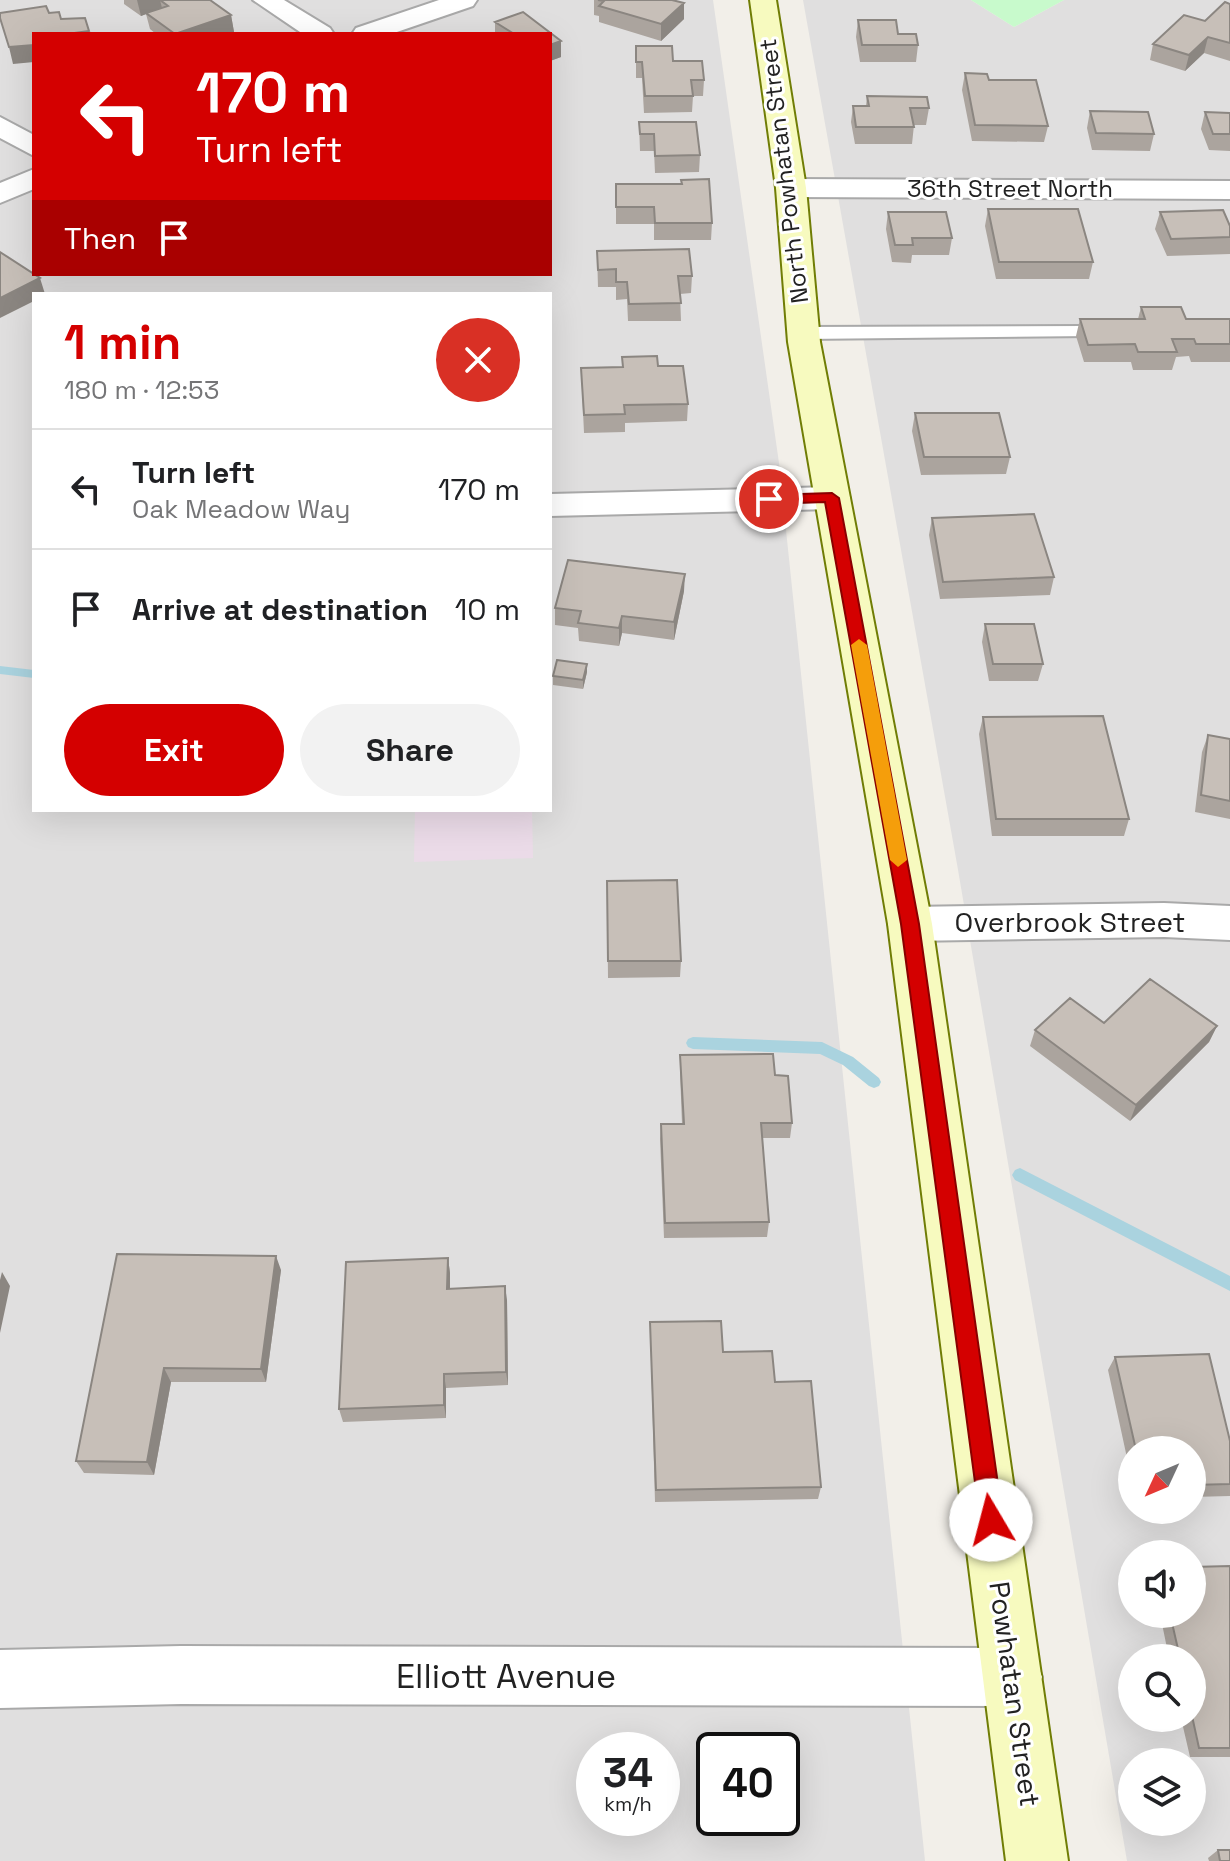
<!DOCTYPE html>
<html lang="en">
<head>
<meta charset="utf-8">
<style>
	body { margin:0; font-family:"Space Grotesk",sans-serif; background:#f2f2f2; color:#202124; height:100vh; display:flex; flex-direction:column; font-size:30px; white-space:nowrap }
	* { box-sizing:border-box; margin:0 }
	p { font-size:26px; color:#757577 }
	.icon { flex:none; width:44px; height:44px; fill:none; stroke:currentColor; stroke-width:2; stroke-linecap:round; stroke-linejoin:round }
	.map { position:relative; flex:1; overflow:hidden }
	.panel { position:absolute; left:32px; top:292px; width:520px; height:520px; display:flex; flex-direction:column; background:#fff; border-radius:0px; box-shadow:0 8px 32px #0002 }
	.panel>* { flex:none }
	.top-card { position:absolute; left:32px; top:32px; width:520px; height:244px; border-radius:0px; box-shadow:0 8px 32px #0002; background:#d40000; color:#fff; overflow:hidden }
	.needle { width:52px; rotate:226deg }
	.fabs { position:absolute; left:1118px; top:1436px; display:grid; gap:16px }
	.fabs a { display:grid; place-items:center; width:88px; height:88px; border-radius:50%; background:#fff; box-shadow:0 8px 32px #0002; font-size:40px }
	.speed { position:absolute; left:576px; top:1732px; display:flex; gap:16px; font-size:40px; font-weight:700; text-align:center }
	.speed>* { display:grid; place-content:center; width:104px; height:104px; border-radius:50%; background:#fff; box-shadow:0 8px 32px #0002; line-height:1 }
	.speed small { font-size:20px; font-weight:400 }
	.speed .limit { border:4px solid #111; border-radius:12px; background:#fff; color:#111 }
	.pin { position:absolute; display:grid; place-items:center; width:68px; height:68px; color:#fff; margin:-34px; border:4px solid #fff; border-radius:50%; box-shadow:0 2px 8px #0007 }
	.me { position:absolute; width:88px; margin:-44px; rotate:352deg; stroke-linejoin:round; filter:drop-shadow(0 0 6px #0008) }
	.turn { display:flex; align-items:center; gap:28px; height:168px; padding:0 32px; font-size:36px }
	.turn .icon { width:104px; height:104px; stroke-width:2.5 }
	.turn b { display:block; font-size:56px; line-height:68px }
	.then { display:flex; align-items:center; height:76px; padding:0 32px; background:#0003; gap:16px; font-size:30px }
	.round { display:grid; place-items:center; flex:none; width:84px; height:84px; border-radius:42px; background:#f2f2f2 }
	.overview { display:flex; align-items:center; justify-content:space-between; height:136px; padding:0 32px }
	h1 { font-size:48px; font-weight:700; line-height:60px; color:#d40000 }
	.cta { display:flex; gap:16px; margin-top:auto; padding:16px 32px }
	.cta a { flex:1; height:92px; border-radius:48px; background:#d40000; color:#fff; font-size:32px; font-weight:700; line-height:92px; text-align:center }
	.cta a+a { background:#f2f2f2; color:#202124 }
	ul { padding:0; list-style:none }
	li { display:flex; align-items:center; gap:24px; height:120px; padding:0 32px; border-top:2px solid #e0e0e0 }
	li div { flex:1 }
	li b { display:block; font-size:30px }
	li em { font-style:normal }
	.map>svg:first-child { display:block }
	.residential { fill:#e0dfdf; fill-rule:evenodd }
	.industrial { fill:#ebdbe8 }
	.park { fill:#c8facc }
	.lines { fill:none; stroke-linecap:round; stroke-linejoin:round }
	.stream { fill:#aad3df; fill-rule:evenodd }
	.lane-casing { stroke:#a9a9a9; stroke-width:4 }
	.street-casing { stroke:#a9a9a9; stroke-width:4 }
	.secondary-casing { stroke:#707d05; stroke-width:4 }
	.lane { fill:#fff; fill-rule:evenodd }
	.street { fill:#fff; fill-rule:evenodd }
	.secondary { fill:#f7fabf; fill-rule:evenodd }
	.wall { fill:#aba49e }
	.shaded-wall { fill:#8b8681 }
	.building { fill:#c7bfb8; stroke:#8b8681; stroke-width:2 }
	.route { fill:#d40000; stroke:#8a0000; stroke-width:2 }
	.slow { fill:#f59e0b }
	.labels { text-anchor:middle; stroke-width:6; stroke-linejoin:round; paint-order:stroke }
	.far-street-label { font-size:24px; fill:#222; stroke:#fff }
	.street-label { font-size:28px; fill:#222; stroke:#fff }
	.near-street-label { font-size:34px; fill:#222; stroke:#fff }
</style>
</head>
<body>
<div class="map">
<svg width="1230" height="1861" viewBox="0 0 1230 1861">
	<rect width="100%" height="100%" fill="#f2efe9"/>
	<!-- residential -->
	<path class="residential" d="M0 0H713L779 463 925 1861H0ZM34 34H550V274H34ZM34 294H550V810H34ZM594 1750H662V1818H594ZM714 1750H782V1818H714Z
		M803 0H971L1014 27 1064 0H1230V1861H1127L957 864ZM1132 1450H1192V1510H1132ZM1132 1554H1192V1614H1132ZM1132 1658H1192V1718H1132ZM1132 1762H1192V1822H1132Z"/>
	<!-- industrial -->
	<path class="industrial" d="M415 810H532L533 858 414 862Z"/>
	<!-- park -->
	<path class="park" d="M971 0H1064L1014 27Z"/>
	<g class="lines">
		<!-- stream -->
		<path class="stream" d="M0 666 34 670V678L0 674Z
			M693 1037 822 1042 853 1057 879 1078 881 1082 879 1086 874 1088 869 1086 843 1065 820 1054 693 1049 688 1047 686 1043 688 1039Z
			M1020 1168 1230 1276V1291L1015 1180 1012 1175 1015 1170Z"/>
		<defs>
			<path id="lane" d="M1084 326 1094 332 1091 336 804 339 794 333 804 327Z"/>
			<path id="street" d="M253 0H284L330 28 334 34H303Z
				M439 0H477L473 6 391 34H352L356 28Z
				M0 117 34 135V156L0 138Z
				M34 169V189L0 203V183Z
				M791 179 1230 181V199L791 197 781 194 776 188 781 182Z
				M832 487 845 490 850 498 845 506 832 509 550 516V494Z
				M1164 903 1230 906V940L1164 937 910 941 894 936 888 924 894 912 910 907Z
				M181 1646 1013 1648 1034 1656 1042 1677 1034 1698 1013 1706 181 1704 0 1708V1650Z"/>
			<path id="secondary" d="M750 0H776L806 188 820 342 932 924 1068 1861H1006L888 924 788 342 776 188Z"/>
		</defs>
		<!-- lane casing -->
		<use href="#lane" class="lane-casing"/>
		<!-- street casing -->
		<use href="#street" class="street-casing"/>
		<!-- secondary casing -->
		<use href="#secondary" class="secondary-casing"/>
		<!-- lane -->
		<use href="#lane" class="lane"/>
		<!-- street -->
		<use href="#street" class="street"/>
		<!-- secondary -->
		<use href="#secondary" class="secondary"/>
	</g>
	<!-- wall -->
	<path class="wall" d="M124 0H210L231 15 234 32 227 34H156L150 29 146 14 141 16 124 4Z
		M594 0H672L684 19 661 41 599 22V16L594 15Z
		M1230 4V61L1204 53 1185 71 1150 60 1153 44 1205 21Z
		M523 12 561 41V57L550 61V34H495V22Z
		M858 20 898 34 918 45 916 62H860L856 37Z
		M636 46 673 61 704 80 703 96H693L692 112 644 113 642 78H636Z
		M965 73 989 80 1048 126 1044 142 972 141 962 90Z
		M867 96 929 108 926 125H914L912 144H855L851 122 853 106H866Z
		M1090 111 1154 134 1150 151 1092 150 1087 128Z
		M1205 112 1230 113V151L1209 150 1201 129Z
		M639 122 700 155 699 172 655 173 654 151H640Z
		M616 184 712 223 711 240H654V224H616Z
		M988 209 1093 262 1089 279H996L985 226Z
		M888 212 952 238 949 255H912L911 263 892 262 886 229Z
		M1160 212 1230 226V254L1167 256 1155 229Z
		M597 251 692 276 691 293 680 294 681 321H628L627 299 616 300V287H598Z
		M1141 307 1186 319H1230V362H1191L1189 356 1176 357 1172 370H1133L1131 362H1084L1076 336 1080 319H1138Z
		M622 357 658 366 688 404 687 421 625 423V432L584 433 581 368 622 367Z
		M915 413 1010 457 1006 474 921 475 912 431Z
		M932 518 1054 577 1050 595 940 599 929 535Z
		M684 591 674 640 622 633 619 646 579 641 578 628 555 625V608Z
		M985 624 1043 664 1038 681H989L982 642Z
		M587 672 583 689 553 685V676Z
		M983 717 1129 819 1124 836H992L979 734Z
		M1208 735 1230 739V819L1195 812 1202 752Z
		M607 881 681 961 680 977 608 978Z
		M1104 1023 1217 1026 1209 1042 1130 1121 1030 1046 1035 1030Z
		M680 1055 775 1075 792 1123 790 1138H762L769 1222 767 1237 664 1238 660 1139 661 1124H682L680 1071Z
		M117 1254 281 1270 266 1382H171L154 1475 84 1473 76 1461Z
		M448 1258 450 1273V1288L507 1300 508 1385 446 1388V1418L343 1422 339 1409Z
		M650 1322 723 1352 775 1382 821 1487 818 1499 655 1502Z
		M1115 1357 1230 1441V1496L1192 1497V1450H1132V1481L1108 1370Z
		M1230 1566V1757H1190L1181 1718H1192V1658H1169L1160 1614H1192Z
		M1218 1850 1230 1861H1209L1208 1858Z"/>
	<!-- shaded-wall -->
	<path class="shaded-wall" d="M137 0H160L162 8 141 16Z
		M684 3V19L661 41V24Z
		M231 15 234 32 227 34H176Z
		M89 31 90 34H67Z
		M1208 37 1204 53 1185 71 1189 55Z
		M561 41V57L550 61V45Z
		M34 45V62L13 64 9 47Z
		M40 278 45 294H34V301L0 318V298Z
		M685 574 684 591 674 640V622Z
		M622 616V633L619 646V628Z
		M587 664V672L583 689V680Z
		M1217 1026 1209 1042 1130 1121 1136 1105Z
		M276 1256 281 1270 266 1382 261 1369Z
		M448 1258 450 1273V1303L447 1289Z
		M2 1272 10 1286 0 1333V1280Z
		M505 1286 507 1300 508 1385 506 1372Z
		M164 1368 171 1382 154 1475 147 1462Z
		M444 1374 446 1388V1418L444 1405Z"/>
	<!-- building -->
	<path class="building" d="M160 0H210L231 15 175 34 146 13 168 6Z
		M598 0H672L684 3 661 24 599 6 604 1Z
		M1225 2 1230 4V43L1208 37 1189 55 1153 44 1184 15 1205 21Z
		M46 6 49 13 59 12 61 19 85 18 89 31 67 34H34V45L9 47 0 18V13Z
		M523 12 561 41 550 45V34H506L511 32 495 22Z
		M858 20H896L898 34H916L918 45H862Z
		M636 46H672L673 61H702L704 80H691L693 96H645L642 62H636Z
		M965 73 987 74 989 80H1036L1048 126 975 125Z
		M867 96 927 97 929 108H910L914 127H856L853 106H869Z
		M1090 111 1148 112 1154 134 1096 133Z
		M1205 112 1230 113V134H1213Z
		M639 122H696L700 155 655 156 654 134H640Z
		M709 179 712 223H655L654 207H616V184H682L681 180Z
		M988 209H1078L1093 262H999Z
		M1223 210 1230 226V237L1171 239 1160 212Z
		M888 212H946L952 238H912L913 245H895Z
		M689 249 692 276H678L681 303 629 304 627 282H616V269L598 270 597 251Z
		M0 252 40 278 0 298Z
		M1141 307H1181L1186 319H1230V344H1196L1194 339H1172L1177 352H1138L1135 344 1088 345 1080 319H1145Z
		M657 356 658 366H683L688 404 624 405 625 414 584 415 581 368 623 367 622 357Z
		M915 413H999L1010 457H924Z
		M1034 514 1054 577 943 582 932 518Z
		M568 560 685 574 674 622 622 616 619 628 578 623 581 611 555 608Z
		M985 624H1034L1043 664H993Z
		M557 660 587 664 583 680 553 676Z
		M1103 716 1129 819H996L983 717Z
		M1208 735 1230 739V801L1201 795Z
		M677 880 681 961H608L607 881Z
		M1150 979 1217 1026 1136 1105 1035 1030 1070 998 1104 1023Z
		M773 1054 775 1075 788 1076 792 1123H761L769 1222 665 1223 661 1124H684L680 1055Z
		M117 1254 276 1256 261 1369 164 1368 147 1462 76 1461Z
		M448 1258 447 1289 505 1286 506 1372 444 1374V1405L339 1409 346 1262Z
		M721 1321 723 1352 772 1351 775 1382 811 1381 821 1487 656 1490 650 1322Z
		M1209 1354 1230 1441V1484L1192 1485V1450H1136L1115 1357Z
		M1230 1566V1748H1199L1192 1716V1658H1180L1170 1614H1192V1567Z
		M1218 1850H1230V1861H1220Z"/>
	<!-- route -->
	<path class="route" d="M832 493 839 498 919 924 1003 1520 1000 1528 991 1531 983 1528 980 1520 901 924 825 502 769 504 762 499 769 495Z"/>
	<!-- slow -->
	<path class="slow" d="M859 639 867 645 907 860 898 867 890 860 851 645Z"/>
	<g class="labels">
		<!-- far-street labels -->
		<g class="far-street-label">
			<text transform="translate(784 171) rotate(-97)" y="8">North Powhatan Street</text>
			<text x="1010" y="197">36th Street North</text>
		</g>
		<!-- street labels -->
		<g class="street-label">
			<text x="1070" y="932">Overbrook Street</text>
			<text transform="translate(1015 1694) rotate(82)" y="10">Powhatan Street</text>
		</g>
		<!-- near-street labels -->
		<g class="near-street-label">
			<text x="506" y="1688">Elliott Avenue</text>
		</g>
	</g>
</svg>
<div class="fabs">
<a><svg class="needle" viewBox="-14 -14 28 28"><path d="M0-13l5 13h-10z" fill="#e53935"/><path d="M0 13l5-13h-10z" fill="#757577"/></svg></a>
<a><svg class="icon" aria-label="sound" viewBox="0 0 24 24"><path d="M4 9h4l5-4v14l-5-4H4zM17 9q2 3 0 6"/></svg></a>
<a><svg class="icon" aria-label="search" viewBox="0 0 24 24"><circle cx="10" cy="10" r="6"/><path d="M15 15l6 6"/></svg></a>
<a><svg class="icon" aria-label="layers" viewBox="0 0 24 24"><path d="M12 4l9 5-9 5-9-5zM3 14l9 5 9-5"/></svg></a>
</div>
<div class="speed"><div>34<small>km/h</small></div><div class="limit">40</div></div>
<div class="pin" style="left:769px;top:499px;background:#d93025"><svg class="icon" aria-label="arrive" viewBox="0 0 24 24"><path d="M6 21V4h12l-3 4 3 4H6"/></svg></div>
<svg class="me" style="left:991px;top:1520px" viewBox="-20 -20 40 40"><circle r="19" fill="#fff"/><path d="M0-13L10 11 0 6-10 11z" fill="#d40000"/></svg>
<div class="top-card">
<div class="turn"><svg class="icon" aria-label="left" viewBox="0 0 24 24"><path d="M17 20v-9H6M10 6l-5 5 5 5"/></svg><div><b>170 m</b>Turn left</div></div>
<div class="then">Then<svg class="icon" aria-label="arrive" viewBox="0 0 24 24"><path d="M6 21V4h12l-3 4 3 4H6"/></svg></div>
</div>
<section class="panel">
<div class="overview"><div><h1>1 min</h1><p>180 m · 12:53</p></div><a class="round" style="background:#d93025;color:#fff"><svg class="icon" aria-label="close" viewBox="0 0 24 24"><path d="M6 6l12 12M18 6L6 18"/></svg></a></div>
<ul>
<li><svg class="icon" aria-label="left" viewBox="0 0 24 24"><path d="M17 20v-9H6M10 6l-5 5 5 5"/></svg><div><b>Turn left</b><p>Oak Meadow Way</p></div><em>170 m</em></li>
<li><svg class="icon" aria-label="arrive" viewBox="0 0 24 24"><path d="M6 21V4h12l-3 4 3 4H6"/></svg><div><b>Arrive at destination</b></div><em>10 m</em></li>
</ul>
<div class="cta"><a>Exit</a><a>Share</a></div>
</section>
</div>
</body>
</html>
